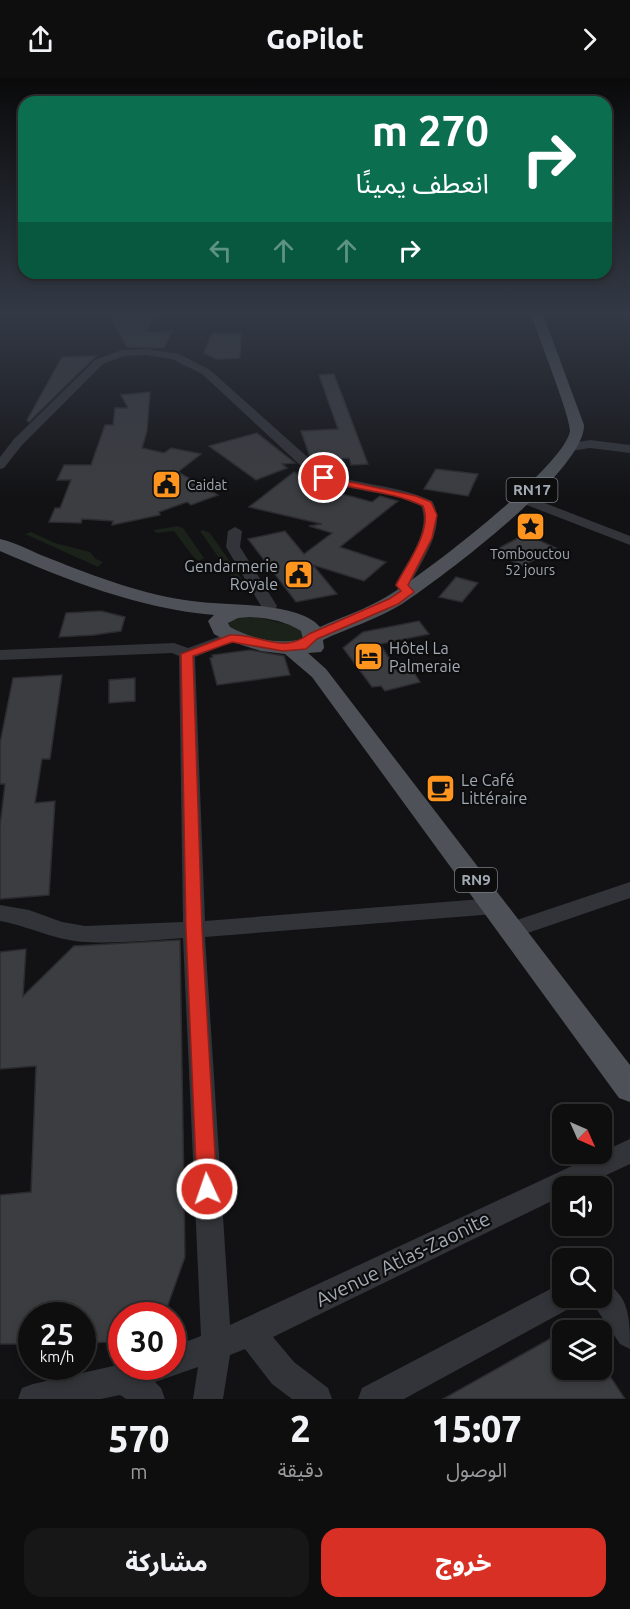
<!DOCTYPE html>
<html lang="ar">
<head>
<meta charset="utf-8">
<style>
	body { margin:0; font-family:Ubuntu,"Noto Sans Arabic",sans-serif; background:#171718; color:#f1f3f6; direction:rtl; height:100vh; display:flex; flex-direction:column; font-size:22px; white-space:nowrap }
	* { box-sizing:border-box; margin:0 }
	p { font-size:20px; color:#9b9c9e }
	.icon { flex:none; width:33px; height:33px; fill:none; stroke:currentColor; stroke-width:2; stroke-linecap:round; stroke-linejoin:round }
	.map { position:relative; height:1321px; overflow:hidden; direction:ltr }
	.details { display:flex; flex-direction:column; background:#0e0e0f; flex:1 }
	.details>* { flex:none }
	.banner { position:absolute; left:18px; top:18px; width:594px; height:183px; border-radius:18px; box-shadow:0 3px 9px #0003,0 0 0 2px #2e2e2f; direction:rtl; background:#0b6e4f; color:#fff; overflow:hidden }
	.needle { width:39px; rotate:135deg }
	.buttons { position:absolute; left:552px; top:1026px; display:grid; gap:12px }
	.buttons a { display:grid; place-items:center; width:60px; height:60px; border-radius:12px; background:#0e0e0f; box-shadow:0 3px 9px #0003,0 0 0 2px #2e2e2f; font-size:30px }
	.speed { position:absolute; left:18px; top:1224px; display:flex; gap:12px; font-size:30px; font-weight:700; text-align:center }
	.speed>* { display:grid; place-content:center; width:78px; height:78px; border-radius:50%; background:#0e0e0f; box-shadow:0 3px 9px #0003,0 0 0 2px #2e2e2f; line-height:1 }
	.speed small { font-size:15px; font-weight:400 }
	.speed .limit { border:9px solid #d22; background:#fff; color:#111 }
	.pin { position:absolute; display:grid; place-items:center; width:51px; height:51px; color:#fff; margin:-26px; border:3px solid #fff; border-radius:50%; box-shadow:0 2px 6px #0007 }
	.me { position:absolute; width:66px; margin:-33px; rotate:357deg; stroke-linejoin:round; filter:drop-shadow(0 0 4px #0008) }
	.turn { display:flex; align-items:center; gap:21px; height:126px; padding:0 24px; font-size:27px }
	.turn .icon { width:78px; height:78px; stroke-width:2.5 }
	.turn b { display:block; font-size:42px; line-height:51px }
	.lanes { display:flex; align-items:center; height:57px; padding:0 24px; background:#0003; justify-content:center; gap:30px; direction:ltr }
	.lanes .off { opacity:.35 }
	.eta { display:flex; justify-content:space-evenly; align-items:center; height:102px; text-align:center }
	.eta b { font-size:36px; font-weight:800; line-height:42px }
	.cta { display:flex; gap:12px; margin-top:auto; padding:12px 24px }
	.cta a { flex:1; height:69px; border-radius:18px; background:#d93025; color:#fff; font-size:24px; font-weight:800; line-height:69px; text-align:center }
	.cta a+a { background:#171718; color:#f1f3f6 }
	header { display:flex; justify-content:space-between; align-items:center; height:78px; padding:0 24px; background:#0e0e0f; font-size:27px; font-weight:800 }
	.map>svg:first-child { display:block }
	.green { fill:#1a221a }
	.building { fill:#3c3d41; stroke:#2c2c30; stroke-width:1.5 }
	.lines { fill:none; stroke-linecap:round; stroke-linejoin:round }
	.minor { fill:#323439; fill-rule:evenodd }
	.major { fill:#4e5258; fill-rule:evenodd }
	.route { fill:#d93025; stroke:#8d1f18; stroke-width:1.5 }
	.labels { text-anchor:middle; stroke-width:4.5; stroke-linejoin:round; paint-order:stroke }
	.far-poi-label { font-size:14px; fill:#a2aab5; stroke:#0d0d0e; text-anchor:start }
	.shield { fill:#0d0d0e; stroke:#757b83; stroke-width:1.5 }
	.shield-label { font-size:15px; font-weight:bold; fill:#a2aab5 }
	.poi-label { font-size:16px; fill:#a2aab5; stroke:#0d0d0e; text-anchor:start }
	.near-street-label { font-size:20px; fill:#a2aab5; stroke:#0d0d0e }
</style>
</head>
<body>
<header><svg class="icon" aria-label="forward" viewBox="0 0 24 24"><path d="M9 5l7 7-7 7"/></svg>GoPilot<svg class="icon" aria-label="share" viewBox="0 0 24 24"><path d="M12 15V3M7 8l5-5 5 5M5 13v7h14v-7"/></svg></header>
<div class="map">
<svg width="630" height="1321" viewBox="0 0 630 1321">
	<rect width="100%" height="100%" fill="#121214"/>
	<!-- green -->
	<path class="green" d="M178 448 183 450 204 480 199 483 195 481 174 453 157 455 153 452Z
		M203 452 210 455 242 501 235 503 200 453Z
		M31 454 55 465 90 474 96 481 103 484 98 489 25 456Z
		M254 538 301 550 306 558C293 573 243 559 228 548L231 541Z"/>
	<!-- building -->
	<path class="building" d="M108 236H158L145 254 172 253 164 270 127 269Z
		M212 255H241L240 280 216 281 204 275Z
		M96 278 29 344 27 342 62 279Z
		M334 296 368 386 351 387 349 380 316 383 310 379 301 353 338 351 319 297Z
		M150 314 147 353 142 370 164 375 171 370 201 376 178 394 218 417 191 427 187 424 159 434 160 437 112 447 113 443 82 441 81 445 49 444 55 430H60L71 402H57L64 387H91L105 347H113L115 330H128L121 317Z
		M257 355 295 385 282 386 287 390 256 402 209 368Z
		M436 391 478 396 468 418 424 411Z
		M294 394 331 416 335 414 372 424 380 418 398 423 340 469 386 484 364 503 313 487 337 516 296 524 248 461 285 453 304 476 332 455 309 448 322 446 249 429Z
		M525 456 556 470 523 488 492 474Z
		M456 499 478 505 462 524 439 519Z
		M101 533 125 539 121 553 94 557 59 559 66 535Z
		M419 543 429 556 380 566 397 593 411 590 420 604 385 613 381 608 372 609 343 570 363 554Z
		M250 572 284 578 290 597 217 607 210 580 213 579 212 577Z
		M62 597 50 681H42L35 725 55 723 49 817 0 821V748L5 706H0V665L13 600Z
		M135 600V623L109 625V602Z
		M180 862 185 1179 164 1238H122V1258L107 1264 82 1265V1238H32V1266H0V1117L31 1114 36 988 0 991V874L26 871 23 918 74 868Z
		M562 1254V1292H606L625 1321H443Z"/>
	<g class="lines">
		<!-- minor -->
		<path class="minor" d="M146 271 179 276 210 292 323 393C358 408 397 406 432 423 448 449 421 483 410 507L416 514 413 517H403L395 507C405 486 432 453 421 428L398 419 345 409 313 399 202 296 172 281 146 277 124 278 103 286 22 367 4 390 0 391V379L14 361 95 282 122 272Z
			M590 362 630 367V375L590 370 571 373 565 369 567 366Z
			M524 417 630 458V467L519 424 517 421Z
			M235 449 242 453 240 469 277 528 271 538 266 540 258 535 261 528 226 469 228 453Z
			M238 555 244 557 246 560 244 563 227 566 195 579 205 843 495 820 503 823 506 828 503 833 495 836 205 859 230 1247 630 1061V1086L583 1108H562V1118L273 1259 294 1284 328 1310 332 1321H292L272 1306 245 1271 230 1277 223 1321H193L198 1289 155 1304 161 1310 165 1321H126L120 1317 101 1321H18L22 1310 33 1306 122 1286V1288H172V1269L201 1258 183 860C151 862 118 866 86 864 56 863 29 848 0 843V827L29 832 62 844 85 848 183 844 179 578 172 575 0 582V572L174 565 188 570 218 559Z
			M630 804V820L513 860 505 858 502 852 505 846Z
			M602 1203C630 1216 630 1241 630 1271L620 1266 589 1220H602Z
			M562 1205V1220H576L572 1229 404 1321H358L362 1310Z"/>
		<!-- major -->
		<path class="major" d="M531 236H543L584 347C585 393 441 500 402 526 378 541 348 550 323 562L324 570 321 574 308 575 326 591 630 987V1024L619 1020 312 599 285 576 261 573 223 561 214 556 208 543 214 537C140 531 67 502 0 473V461C18 465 34 475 51 481 96 499 144 517 192 523 224 528 298 523 320 549 342 539 366 531 386 519 422 498 564 389 570 353 571 340 537 255 531 236ZM250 539C268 540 285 543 301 553L303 561C277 567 253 561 230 549L228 545 238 540Z"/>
	</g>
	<!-- sky -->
	<linearGradient id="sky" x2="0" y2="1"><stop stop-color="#0a0a0b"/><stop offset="0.56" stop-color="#333945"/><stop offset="1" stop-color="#333945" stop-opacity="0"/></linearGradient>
	<rect width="630" height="421" fill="url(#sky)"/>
	<!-- route -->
	<path class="route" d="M324 397 350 404 416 418 431 424 437 437 432 460 408 507 414 514 398 526 317 561 306 571 283 573 232 564 193 578 202 852 217 1111 214 1118 207 1121 200 1118 197 1111 186 852 181 576 230 557C259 555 283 577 309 556L389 521 401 513 396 507C407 486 433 452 423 428 392 413 354 412 321 402L319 400Z"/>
	<!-- icons -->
	<defs>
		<symbol id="civic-square" viewBox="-11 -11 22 22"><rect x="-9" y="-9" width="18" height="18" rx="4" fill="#ff951e" stroke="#0d0d0e"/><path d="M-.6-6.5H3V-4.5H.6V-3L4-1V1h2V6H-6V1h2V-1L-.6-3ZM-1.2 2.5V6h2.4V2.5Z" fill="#111"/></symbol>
		<symbol id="sight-square" viewBox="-11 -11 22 22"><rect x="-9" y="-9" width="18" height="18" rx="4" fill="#ff951e" stroke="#0d0d0e"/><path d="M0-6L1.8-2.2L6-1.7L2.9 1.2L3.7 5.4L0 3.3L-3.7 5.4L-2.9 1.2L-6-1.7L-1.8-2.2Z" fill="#111"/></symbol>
		<symbol id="hotel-square" viewBox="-11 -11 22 22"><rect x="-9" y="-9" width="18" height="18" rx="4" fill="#ff951e" stroke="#0d0d0e"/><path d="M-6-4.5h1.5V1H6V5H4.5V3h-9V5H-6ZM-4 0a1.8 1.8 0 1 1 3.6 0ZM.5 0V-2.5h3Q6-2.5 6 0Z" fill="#111"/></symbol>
		<symbol id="cafe-square" viewBox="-11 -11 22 22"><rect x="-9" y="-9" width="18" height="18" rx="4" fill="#ff951e" stroke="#0d0d0e"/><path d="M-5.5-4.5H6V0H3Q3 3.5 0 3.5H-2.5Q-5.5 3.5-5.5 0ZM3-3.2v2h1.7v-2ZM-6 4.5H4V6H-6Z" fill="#111"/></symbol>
	</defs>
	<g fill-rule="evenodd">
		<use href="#civic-square" x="150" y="390" width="33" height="33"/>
		<use href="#sight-square" x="514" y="432" width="33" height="33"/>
		<use href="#civic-square" x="282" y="480" width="33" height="33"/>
		<use href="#hotel-square" x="352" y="562" width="33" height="33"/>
		<use href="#cafe-square" x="424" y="694" width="33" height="33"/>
	</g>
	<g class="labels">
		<!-- far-poi labels -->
		<g class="far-poi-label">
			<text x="187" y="412">Caidat</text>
			<text x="530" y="481" text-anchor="middle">Tombouctou<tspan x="530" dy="16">52 jours</tspan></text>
		</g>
		<!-- shield labels -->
		<g class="shield">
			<rect x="506.5" y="400" width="51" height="24" rx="4.5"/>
			<rect x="455" y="790" width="42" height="24" rx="4.5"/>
		</g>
		<g class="shield-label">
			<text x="532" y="417">RN17</text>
			<text x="476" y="807">RN9</text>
		</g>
		<!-- poi labels -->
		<g class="poi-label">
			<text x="278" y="494" text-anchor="end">Gendarmerie<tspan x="278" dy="18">Royale</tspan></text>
			<text x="389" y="576">Hôtel La<tspan x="389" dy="18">Palmeraie</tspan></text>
			<text x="461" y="708">Le Café<tspan x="461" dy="18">Littéraire</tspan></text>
		</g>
		<!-- near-street labels -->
		<g class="near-street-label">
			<text transform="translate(403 1181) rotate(-26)" y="7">Avenue Atlas-Zaonite</text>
		</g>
	</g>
</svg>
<div class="buttons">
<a><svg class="needle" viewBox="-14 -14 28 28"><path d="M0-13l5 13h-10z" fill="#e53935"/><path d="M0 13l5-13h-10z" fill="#9b9c9e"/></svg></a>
<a><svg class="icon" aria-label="sound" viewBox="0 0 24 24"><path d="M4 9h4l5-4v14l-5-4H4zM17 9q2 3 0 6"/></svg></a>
<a><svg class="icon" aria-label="search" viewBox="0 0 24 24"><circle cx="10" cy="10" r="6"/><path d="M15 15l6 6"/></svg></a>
<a><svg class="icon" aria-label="layers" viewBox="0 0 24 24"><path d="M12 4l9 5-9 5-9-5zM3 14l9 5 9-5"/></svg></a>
</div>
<div class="speed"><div>25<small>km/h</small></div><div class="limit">30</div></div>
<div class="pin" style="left:324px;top:400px;background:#d93025"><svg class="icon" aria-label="arrive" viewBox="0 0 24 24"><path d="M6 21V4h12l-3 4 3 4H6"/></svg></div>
<svg class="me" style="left:207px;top:1111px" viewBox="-20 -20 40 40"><circle r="17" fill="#d93025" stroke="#fff" stroke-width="3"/><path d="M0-11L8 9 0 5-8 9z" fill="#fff"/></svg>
<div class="banner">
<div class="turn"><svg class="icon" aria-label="right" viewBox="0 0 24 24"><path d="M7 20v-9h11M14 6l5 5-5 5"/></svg><div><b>270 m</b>انعطف يمينًا</div></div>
<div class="lanes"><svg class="icon off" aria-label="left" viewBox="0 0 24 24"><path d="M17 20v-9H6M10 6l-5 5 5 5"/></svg><svg class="icon off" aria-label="ahead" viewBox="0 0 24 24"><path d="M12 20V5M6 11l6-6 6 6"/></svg><svg class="icon off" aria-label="ahead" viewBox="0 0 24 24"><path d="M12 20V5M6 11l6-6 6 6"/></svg><svg class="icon" aria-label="right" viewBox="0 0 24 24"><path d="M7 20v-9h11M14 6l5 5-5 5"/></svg></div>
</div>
</div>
<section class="details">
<div class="eta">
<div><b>15:07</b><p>الوصول</p></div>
<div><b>2</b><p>دقيقة</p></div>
<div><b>570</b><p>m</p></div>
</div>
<div class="cta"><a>خروج</a><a>مشاركة</a></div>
</section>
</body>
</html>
